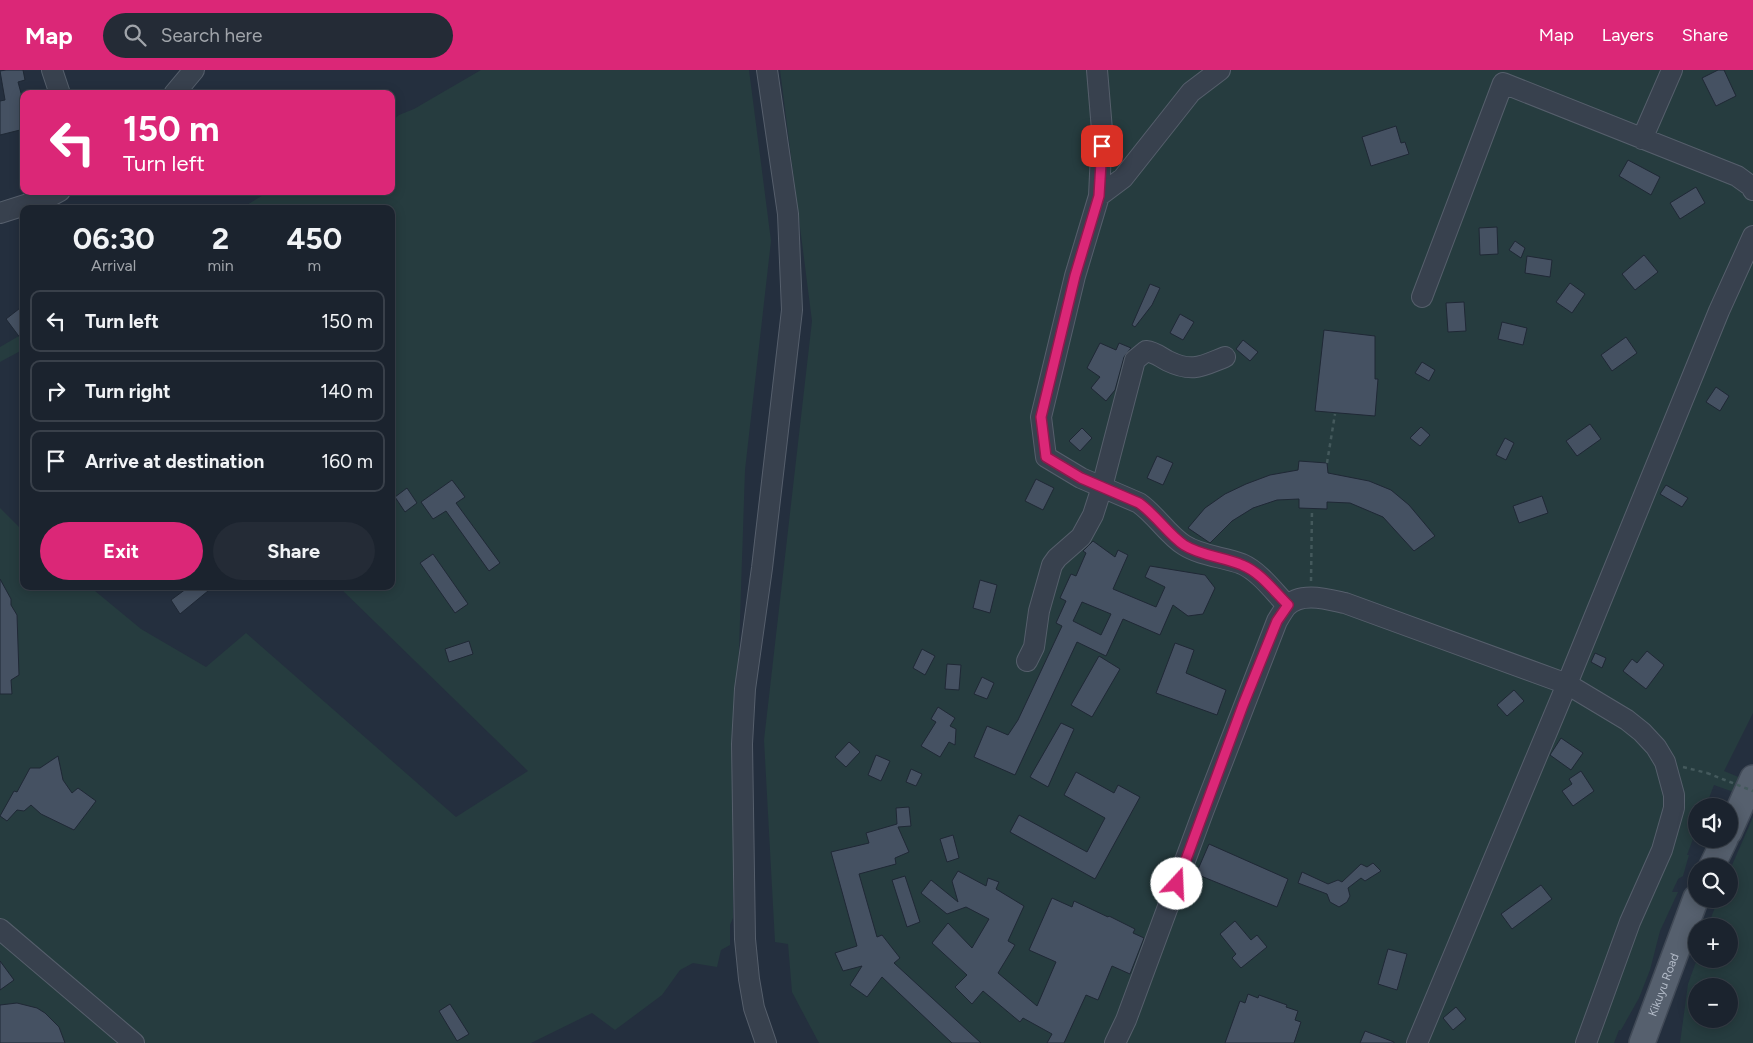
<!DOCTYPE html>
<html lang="en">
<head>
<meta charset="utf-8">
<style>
	body { margin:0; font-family:Figtree,sans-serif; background:#242b36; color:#f1f3f6; height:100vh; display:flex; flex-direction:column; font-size:19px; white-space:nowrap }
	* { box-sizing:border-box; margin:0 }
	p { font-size:16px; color:#a0a4aa }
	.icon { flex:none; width:28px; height:28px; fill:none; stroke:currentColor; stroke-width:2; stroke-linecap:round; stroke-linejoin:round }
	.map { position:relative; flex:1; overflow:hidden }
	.side { position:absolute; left:20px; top:135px; width:375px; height:385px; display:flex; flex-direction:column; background:#1b232e; border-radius:10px; box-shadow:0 2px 12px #0003,0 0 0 1px #39404a }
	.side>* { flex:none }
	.hud { position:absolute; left:20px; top:20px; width:375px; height:105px; border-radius:10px; box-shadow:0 2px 12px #0003,0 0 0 1px #39404a; background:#db2777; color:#fff; overflow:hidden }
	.controls { position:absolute; left:1688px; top:728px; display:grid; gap:10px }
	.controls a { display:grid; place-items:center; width:50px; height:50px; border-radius:50%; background:#1b232e; box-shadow:0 2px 12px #0003,0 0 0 1px #39404a; font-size:25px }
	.pin { position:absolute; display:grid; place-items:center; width:42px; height:42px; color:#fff; margin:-21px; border-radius:10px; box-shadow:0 2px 8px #0006 }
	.me { position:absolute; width:55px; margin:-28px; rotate:20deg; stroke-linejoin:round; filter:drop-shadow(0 0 4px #0008) }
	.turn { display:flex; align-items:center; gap:18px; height:105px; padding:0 20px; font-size:22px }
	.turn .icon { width:65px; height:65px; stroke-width:2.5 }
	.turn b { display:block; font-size:35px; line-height:42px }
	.eta { display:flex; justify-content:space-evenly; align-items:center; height:85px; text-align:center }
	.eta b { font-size:30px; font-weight:700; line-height:35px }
	.cta { display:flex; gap:10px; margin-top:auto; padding:10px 20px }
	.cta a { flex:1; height:58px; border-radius:30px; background:#db2777; color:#fff; font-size:20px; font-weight:700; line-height:58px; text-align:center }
	.cta a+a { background:#242b36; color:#f1f3f6 }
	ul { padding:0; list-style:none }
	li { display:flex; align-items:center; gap:15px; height:62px; margin:0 10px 8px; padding:0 10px; border:2px solid #39404a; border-radius:10px }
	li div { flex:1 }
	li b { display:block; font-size:19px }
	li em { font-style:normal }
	header { display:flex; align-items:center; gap:30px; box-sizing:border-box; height:70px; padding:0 25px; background:#db2777; color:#fff }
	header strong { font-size:24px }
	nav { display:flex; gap:28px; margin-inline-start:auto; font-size:18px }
	.search { width:350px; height:45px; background:#242b36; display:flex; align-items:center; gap:12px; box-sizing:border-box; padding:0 18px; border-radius:28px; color:#a0a4aa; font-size:19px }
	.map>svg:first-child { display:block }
	.green { fill:#263c3f; fill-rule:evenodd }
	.building { fill:#455162; stroke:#1f2835; fill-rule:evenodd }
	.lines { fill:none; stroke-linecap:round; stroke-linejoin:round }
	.minor-casing { stroke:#565f6c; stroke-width:22 }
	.major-casing { stroke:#414a57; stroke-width:28 }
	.path { stroke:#44595c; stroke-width:2.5; stroke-dasharray:4 4; stroke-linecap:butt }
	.minor { stroke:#38414e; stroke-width:20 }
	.major { stroke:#56606e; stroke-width:25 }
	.path-bridge { stroke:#44595c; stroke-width:2.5; stroke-dasharray:4 4; stroke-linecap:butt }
	.route-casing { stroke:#8e194d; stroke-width:12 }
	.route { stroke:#db2777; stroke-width:9 }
	.labels { text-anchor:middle; stroke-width:4; stroke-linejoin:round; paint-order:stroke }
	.street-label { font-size:12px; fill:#b4bcc9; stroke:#1d2633 }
</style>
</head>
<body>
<header>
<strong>Map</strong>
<div class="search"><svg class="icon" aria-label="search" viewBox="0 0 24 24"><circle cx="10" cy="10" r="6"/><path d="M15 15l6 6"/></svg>Search here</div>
<nav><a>Map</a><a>Layers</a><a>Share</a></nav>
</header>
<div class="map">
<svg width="1753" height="973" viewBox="0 0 1753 973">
	<rect width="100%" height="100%" fill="#242f3e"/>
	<!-- green -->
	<path class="green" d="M481 0H749L771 171 745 400 733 758V848L730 855V875L721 880 717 897 693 893 680 900 662 925 615 960 592 943 531 973H0V438L24 462V516H89L141 559 206 597 246 563 456 747 528 701 338 516H391V139H240L270 121H391V52L399 45 414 39Z
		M780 0H1753V643L1724 701 1753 713V729L1714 715 1706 736H1696V761L1687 785H1689L1683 806 1678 809 1672 822H1678L1660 861 1650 900 1639 928 1621 960H1619L1614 973H819L792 922 788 874 775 872 764 670 812 251Z
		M24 263V279L0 292V277Z
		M1753 747V973H1680L1688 914 1697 889H1729V856H1708L1718 829H1729V802ZM1696 916H1729V949H1696Z"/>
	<!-- building -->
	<path class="building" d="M6 0H23L25 10 18 12 24 34V59L0 65V31L5 30 0 1Z
		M1718 0H1724L1736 26 1716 36 1702 8Z
		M1396 56 1401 73 1405 72 1409 84 1371 96 1362 67Z
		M1628 90 1660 107 1651 125 1619 106Z
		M1696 117 1705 133 1680 149 1670 133Z
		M1497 157 1498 184 1480 185 1479 158Z
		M1515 171 1525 178 1521 188 1509 180Z
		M1644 185 1658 202 1635 220 1622 204Z
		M1527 186 1552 190 1550 207 1525 203Z
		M1570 213 1585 224 1572 243 1556 232Z
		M1150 214 1160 218 1152 235 1135 257 1132 255Z
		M1464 232 1466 261 1448 262 1446 233Z
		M24 235V273L6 249Z
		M1180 244 1194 252 1183 270 1170 263Z
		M1502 252 1527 258 1523 275 1498 269Z
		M1324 260 1375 266V309H1378L1375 346 1315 341Z
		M1626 267 1637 283 1612 301 1601 285Z
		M1243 270 1258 282 1250 291 1236 279Z
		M1100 273 1116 280 1119 273 1131 278 1124 287 1115 320 1106 331 1091 318 1100 307 1087 298Z
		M1422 292 1435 300 1429 311 1415 303Z
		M1716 317 1729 326 1720 341 1706 332Z
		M1590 354 1601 369 1577 386 1566 371Z
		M1421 357 1430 365 1420 376 1410 368Z
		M1082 358 1092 368 1080 381 1069 371Z
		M1505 368 1514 373 1506 390 1496 385Z
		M1157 386 1173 393 1163 415 1147 408Z
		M1299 391 1327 393 1328 403 1369 411 1391 420 1409 435 1435 466 1414 481 1383 447 1350 433 1327 432V439L1299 438V429L1277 430 1253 438 1232 451 1210 473 1188 458 1205 438 1225 424 1246 414 1270 405 1298 400Z
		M1036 409 1054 418 1043 440 1025 431Z
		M452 410 465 427 456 433 500 493 489 501 446 441 433 449 421 432Z
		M1666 415 1688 428 1682 437 1660 424Z
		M407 418 417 433 405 442 395 427Z
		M1542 426 1548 443 1519 453 1513 436Z
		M1093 471 1115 487 1118 480 1128 485 1113 519 1156 537 1165 517 1145 507 1150 496 1205 505 1215 518 1203 544 1188 546 1173 535 1160 565 1123 549 1106 586 1077 572 1015 705 974 687 987 656 1008 665 1018 650 1062 556 1056 553 1066 531 1060 528 1071 504 1076 506 1086 483 1083 481ZM1082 532 1111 544 1101 565 1073 551Z
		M433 484 468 534 455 543 420 493Z
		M0 509 11 529V535L17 545 19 605 11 610 12 624H0Z
		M980 510 997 515 990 543 973 538Z
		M190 516H214L180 544 171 530Z
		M469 571 473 584 449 592 445 579Z
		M1175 573 1194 580 1186 603 1226 620 1217 645 1156 623Z
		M922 579 935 586 925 605 913 598Z
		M1647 581 1664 595 1646 619 1623 601 1632 589 1637 593Z
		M1595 583 1606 588 1602 598 1591 592Z
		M1099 586 1120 599 1092 647 1071 635Z
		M947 594 961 595 959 620 945 619Z
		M982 607 994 613 987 629 974 624Z
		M1514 620 1524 631 1507 646 1497 635Z
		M938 637 955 648 950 656 956 659 955 675 949 672 940 687 921 676 936 652 931 649Z
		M1061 653 1074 659 1048 717 1030 707Z
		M1561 668 1583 683 1571 700 1550 685Z
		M849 672 860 682 846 697 835 687Z
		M876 685 890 691 881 711 868 705Z
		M58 686 63 710 72 723 78 718 96 731 74 760 41 744 31 735 24 741 17 740 7 751 0 746 14 721 17 722 30 698H40Z
		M911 699 922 704 916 716 906 712Z
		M1581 701 1594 721 1573 736 1562 721 1572 714 1569 709Z
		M1076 702 1114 723 1118 715 1140 727 1095 809 1010 762 1019 745 1087 782 1105 748 1064 725Z
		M909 737 911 756 898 757 909 782 895 788 896 794 859 804 877 867 882 865 900 888 894 893 981 973H952L882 907 867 927 850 915 862 896 843 901 835 883 857 876 831 782 869 773 866 763 897 754 896 738Z
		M953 765 959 788 947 792 940 769Z
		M1209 774 1288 809 1277 837 1196 804Z
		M1373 793 1381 801 1365 811 1361 808 1348 818 1350 826 1347 832 1339 837 1330 832 1327 824 1298 813 1302 802 1328 814 1338 810 1342 812 1361 794 1367 797Z
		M958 801 986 816 988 808 999 812 996 819 1024 836 1008 871 1015 875 998 903 1037 936 1056 892 1029 880 1052 828 1072 837 1074 831 1108 847 1109 846 1135 859 1133 863 1144 868 1130 904 1112 896 1098 930 1086 925 1064 973H1047L1052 964 1023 948 1020 952 983 921 972 934 955 917 967 905 932 873 948 853 972 878 989 849 966 837 947 844 921 823 931 810 958 832 952 811Z
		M905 806 920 852 907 857 892 810Z
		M1541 815 1552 829 1512 859 1501 844Z
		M1235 851 1251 870 1257 865 1267 877 1241 898 1232 888 1236 884 1220 864Z
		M1388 879 1407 884 1397 920 1378 914Z
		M0 891 14 910 0 920Z
		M1248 924 1258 928 1259 925 1287 935 1286 937 1298 941 1295 950 1301 952 1294 973H1225L1240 931 1245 933Z
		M17 933 37 938 45 943 59 957 65 973H0V935Z
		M450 934 469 964 457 971 439 941Z
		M1456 937 1466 949 1453 960 1443 948Z
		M1365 961 1394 972V973H1360Z"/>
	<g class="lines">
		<defs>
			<path id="minor" d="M52 0 60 24
				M1097 0 1102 60 1099 126 1075 206 1041 347 1046 387 1081 408 1139 433C1156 445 1168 465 1184 475 1201 486 1224 487 1242 494 1260 502 1274 522 1287 535
				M174 24 194 0
				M1642 69 1672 0
				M1099 126 1123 108 1191 22 1220 0
				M0 143 47 128 60 121
				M1422 227 1503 13 1737 106 1751 116 1753 120
				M1027 591 1034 577 1039 541 1052 495 1057 488 1081 467 1093 445 1102 417 1135 290 1146 281C1155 282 1160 287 1168 291 1193 303 1202 296 1225 287
				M0 859 134 973
				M766 973 754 938 749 909 745 869 742 674 745 619 762 498 792 240 788 144 767 0
				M1115 973 1126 950 1203 742 1277 551C1280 546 1283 541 1286 537 1300 521 1327 529 1345 533L1567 614 1627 650 1642 662 1656 677 1665 692 1674 725V738L1662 780 1630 852 1586 973
				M1417 973 1567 614 1719 241 1753 166"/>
			<g id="major">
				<path d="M1729 762 1753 708"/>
				<path d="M1712 796 1725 769"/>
				<path id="s1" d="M1642 973 1696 828"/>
			</g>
		</defs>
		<!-- minor casing -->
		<use href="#minor" class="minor-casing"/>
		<!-- major casing -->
		<use href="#major" class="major-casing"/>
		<!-- path -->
		<path class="path" d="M1327 393 1335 344
			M1311 511 1312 440
			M1683 697 1707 703"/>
		<!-- minor -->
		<use href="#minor" class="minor"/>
		<!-- major -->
		<use href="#major" class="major"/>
		<!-- path-bridge -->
		<path class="path-bridge" d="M1707 703 1753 721"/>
	</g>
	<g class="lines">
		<defs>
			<path id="route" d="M1102 76 1099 126 1075 206 1041 347 1046 387 1081 408 1139 433C1156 445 1169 465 1184 475 1201 486 1224 487 1242 495 1260 502 1274 521 1288 535L1277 551 1243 635 1177 814"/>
		</defs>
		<!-- route casing -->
		<use href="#route" class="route-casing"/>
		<!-- route -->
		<use href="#route" class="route"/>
	</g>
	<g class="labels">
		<!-- street labels -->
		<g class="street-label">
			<text dy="4" stroke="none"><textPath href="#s1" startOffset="62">Kikuyu Road</textPath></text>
		</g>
	</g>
</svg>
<div class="controls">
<a><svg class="icon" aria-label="sound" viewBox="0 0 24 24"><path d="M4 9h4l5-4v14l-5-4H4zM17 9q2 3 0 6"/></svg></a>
<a><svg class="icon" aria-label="search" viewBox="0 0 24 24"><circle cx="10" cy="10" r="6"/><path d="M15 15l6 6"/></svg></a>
<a>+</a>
<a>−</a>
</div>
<div class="pin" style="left:1102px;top:76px;background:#d93025"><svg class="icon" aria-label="arrive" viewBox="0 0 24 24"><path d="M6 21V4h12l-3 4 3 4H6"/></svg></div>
<svg class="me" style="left:1177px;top:814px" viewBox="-20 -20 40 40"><circle r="19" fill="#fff"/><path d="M0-13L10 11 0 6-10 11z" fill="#db2777"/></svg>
<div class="hud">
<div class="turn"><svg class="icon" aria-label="left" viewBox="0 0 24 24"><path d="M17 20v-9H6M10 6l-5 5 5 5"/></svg><div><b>150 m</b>Turn left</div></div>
</div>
<section class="side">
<div class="eta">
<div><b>06:30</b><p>Arrival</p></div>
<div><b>2</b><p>min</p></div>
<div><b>450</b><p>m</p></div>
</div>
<ul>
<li><svg class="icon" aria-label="left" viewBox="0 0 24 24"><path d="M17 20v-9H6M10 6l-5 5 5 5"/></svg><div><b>Turn left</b></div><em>150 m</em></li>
<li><svg class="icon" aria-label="right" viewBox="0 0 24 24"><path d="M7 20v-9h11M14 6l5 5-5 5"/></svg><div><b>Turn right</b></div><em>140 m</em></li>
<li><svg class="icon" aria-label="arrive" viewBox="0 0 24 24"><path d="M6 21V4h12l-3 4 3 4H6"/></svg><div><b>Arrive at destination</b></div><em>160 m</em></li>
</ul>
<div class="cta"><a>Exit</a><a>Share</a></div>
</section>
</div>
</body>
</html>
